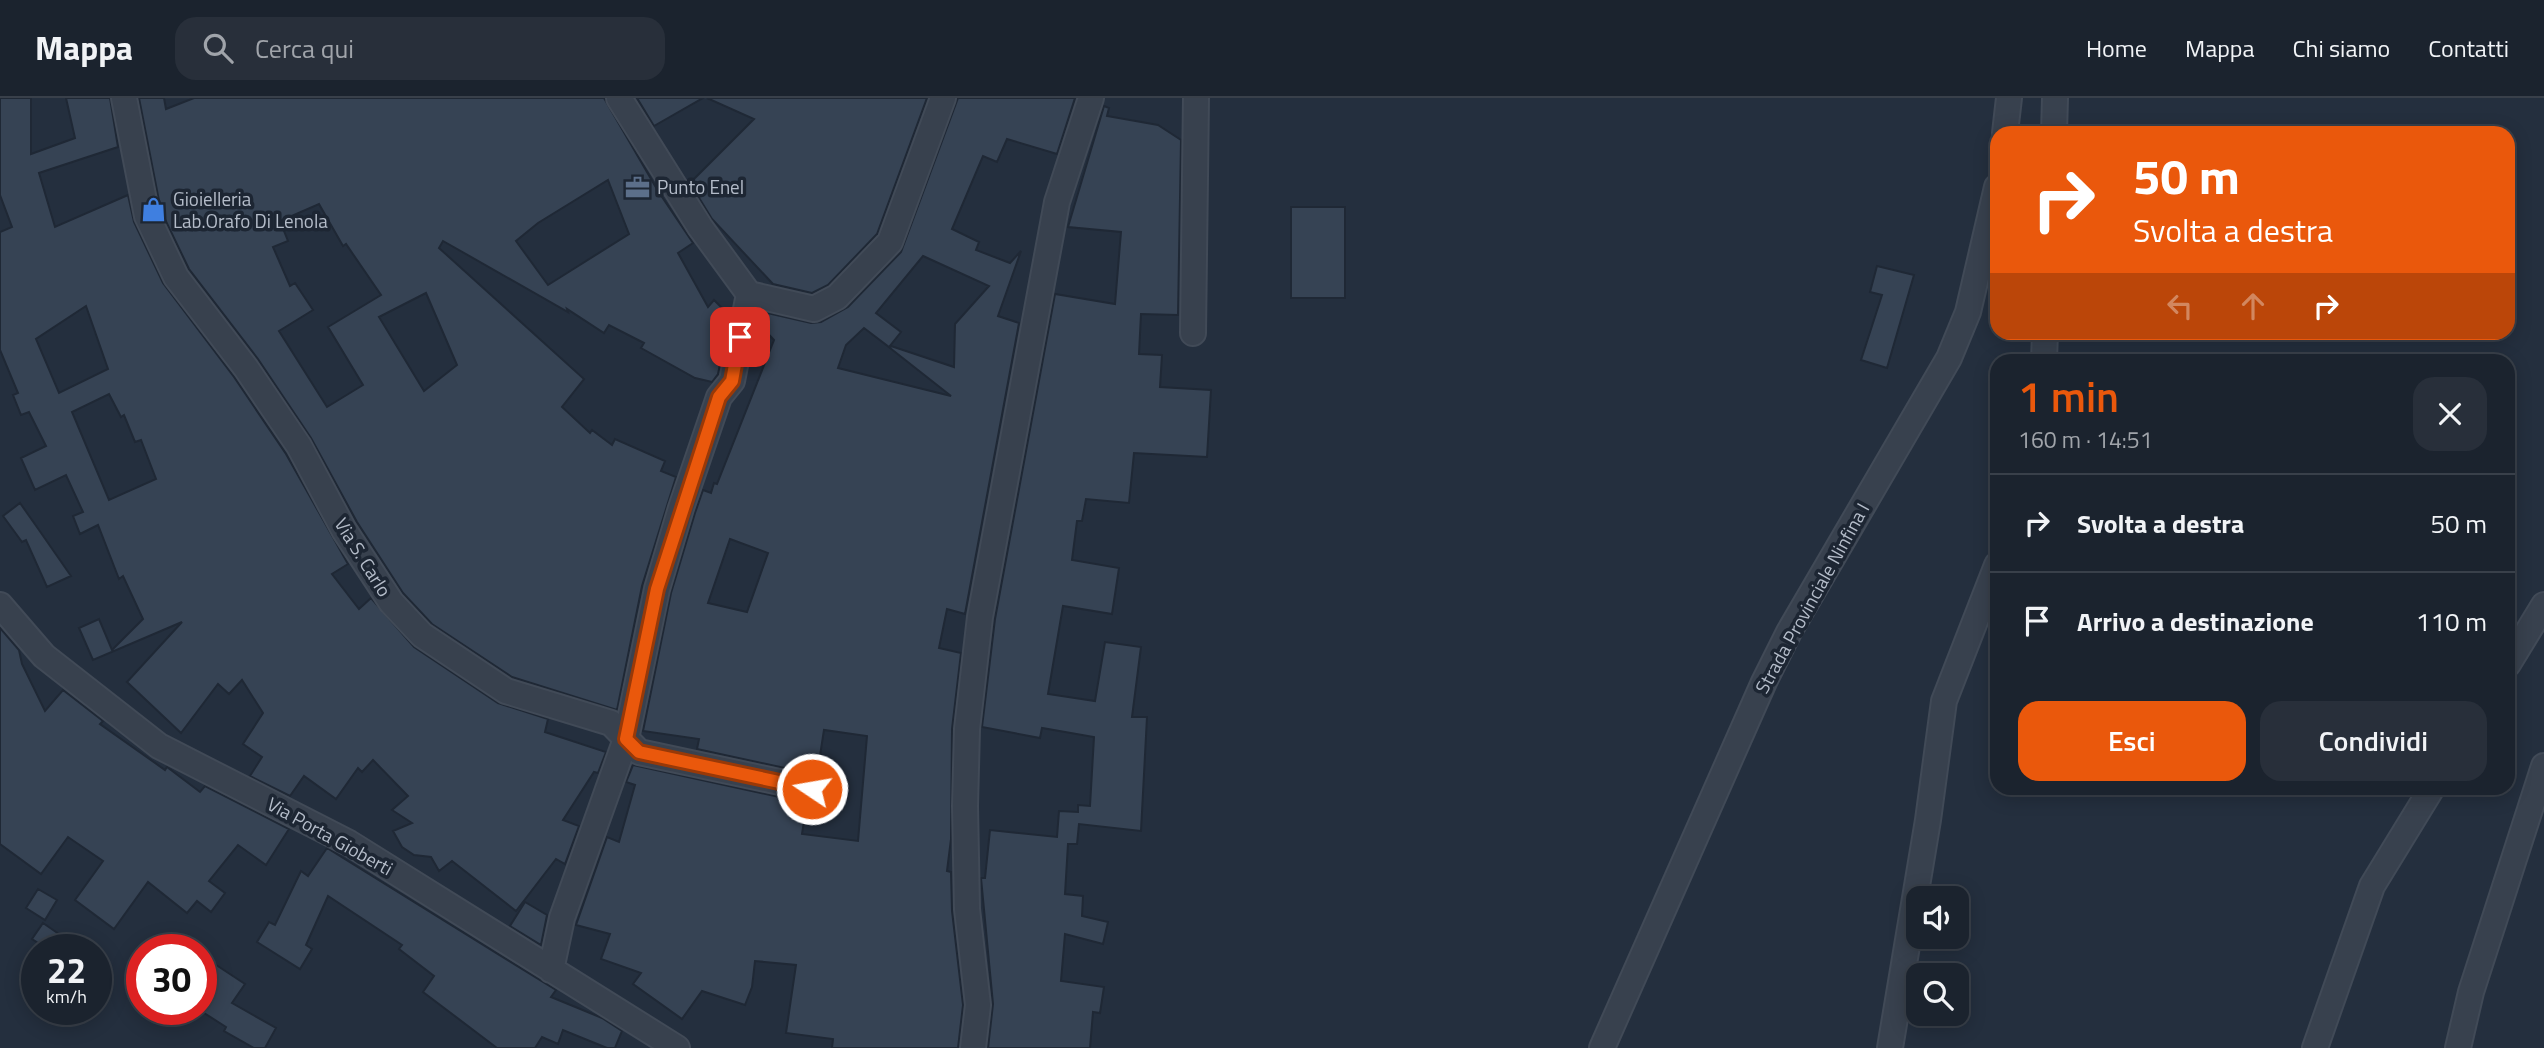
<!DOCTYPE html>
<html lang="it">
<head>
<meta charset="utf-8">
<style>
	body { margin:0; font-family:"Titillium Web",sans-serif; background:#282f3a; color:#f1f3f6; height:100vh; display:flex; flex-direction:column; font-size:26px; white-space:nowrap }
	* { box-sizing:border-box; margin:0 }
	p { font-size:23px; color:#a0a4aa }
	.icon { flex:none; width:38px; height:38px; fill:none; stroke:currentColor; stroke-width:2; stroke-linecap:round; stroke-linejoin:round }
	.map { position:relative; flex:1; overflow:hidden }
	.details { position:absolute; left:1990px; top:256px; width:525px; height:441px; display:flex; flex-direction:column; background:#1b232e; border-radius:21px; box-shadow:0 4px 18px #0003,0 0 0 2px #39404a }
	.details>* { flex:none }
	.guide { position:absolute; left:1990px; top:28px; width:525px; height:214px; border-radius:21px; box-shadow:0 4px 18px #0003,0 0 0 2px #39404a; background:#ea580c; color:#fff; overflow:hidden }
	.fabs { position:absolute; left:1906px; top:788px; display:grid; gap:14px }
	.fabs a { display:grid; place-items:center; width:63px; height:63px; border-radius:14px; background:#1b232e; box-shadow:0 4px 18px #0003,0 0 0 2px #39404a; font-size:35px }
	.speed { position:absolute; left:21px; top:836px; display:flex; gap:14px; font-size:35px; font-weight:700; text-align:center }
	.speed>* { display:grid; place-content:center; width:91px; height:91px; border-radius:50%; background:#1b232e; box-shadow:0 4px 18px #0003,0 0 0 2px #39404a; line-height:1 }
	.speed small { font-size:18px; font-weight:400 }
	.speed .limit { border:10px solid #d22; background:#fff; color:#111 }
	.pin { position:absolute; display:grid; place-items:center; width:60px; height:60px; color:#fff; margin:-30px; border-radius:14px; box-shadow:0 4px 10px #0006 }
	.me { position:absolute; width:77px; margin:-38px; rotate:282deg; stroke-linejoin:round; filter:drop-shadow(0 0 5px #0008) }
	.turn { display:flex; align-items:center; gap:24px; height:147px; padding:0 28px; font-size:32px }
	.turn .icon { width:91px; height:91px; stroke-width:2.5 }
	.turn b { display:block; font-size:49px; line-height:60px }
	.lanes { display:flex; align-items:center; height:66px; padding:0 28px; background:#0003; justify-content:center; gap:35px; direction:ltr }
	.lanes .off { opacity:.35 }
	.round { display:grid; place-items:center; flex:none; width:74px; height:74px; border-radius:21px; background:#282f3a }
	.overview { display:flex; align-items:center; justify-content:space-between; height:119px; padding:0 28px }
	h1 { font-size:42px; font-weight:600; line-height:52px; color:#ea580c }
	.cta { display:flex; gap:14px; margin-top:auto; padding:14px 28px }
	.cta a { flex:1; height:80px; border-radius:21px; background:#ea580c; color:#fff; font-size:28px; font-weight:600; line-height:80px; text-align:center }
	.cta a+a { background:#282f3a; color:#f1f3f6 }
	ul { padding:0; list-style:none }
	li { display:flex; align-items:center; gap:21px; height:98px; padding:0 28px; border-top:2px solid #39404a }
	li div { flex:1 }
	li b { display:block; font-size:26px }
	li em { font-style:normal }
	header { display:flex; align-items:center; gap:42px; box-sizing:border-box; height:98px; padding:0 35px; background:#1b232e; border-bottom:2px solid #39404a }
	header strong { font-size:33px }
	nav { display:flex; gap:38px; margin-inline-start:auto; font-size:24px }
	.search { width:490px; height:63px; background:#282f3a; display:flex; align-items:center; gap:18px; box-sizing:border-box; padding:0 24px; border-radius:21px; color:#a0a4aa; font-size:26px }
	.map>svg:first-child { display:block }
	.building { fill:#364354; stroke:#1f2835; stroke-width:2; fill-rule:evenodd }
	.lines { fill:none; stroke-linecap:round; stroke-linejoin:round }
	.minor-casing { stroke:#414a57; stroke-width:28 }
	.minor { stroke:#38414e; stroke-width:24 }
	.route-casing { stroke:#983908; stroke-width:18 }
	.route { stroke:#ea580c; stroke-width:12 }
	.labels { text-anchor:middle; stroke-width:7; stroke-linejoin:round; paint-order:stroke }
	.poi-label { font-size:19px; fill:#b4bcc9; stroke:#1d2633; text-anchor:start }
	.street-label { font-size:19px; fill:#b4bcc9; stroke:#1d2633 }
</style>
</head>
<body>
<header>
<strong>Mappa</strong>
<div class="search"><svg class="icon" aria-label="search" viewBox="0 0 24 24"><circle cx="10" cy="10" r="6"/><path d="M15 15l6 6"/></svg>Cerca qui</div>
<nav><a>Home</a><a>Mappa</a><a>Chi siamo</a><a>Contatti</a></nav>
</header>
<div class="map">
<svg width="2544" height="950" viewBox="0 0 2544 950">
	<rect width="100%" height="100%" fill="#242f3e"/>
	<!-- building -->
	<path class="building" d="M0 0H31V56L75 40 66 0H110L118 49 39 75 55 129 128 97 134 124 163 185 234 279 286 356 348 466 332 476 359 511 371 500 414 549 498 605 548 621 545 634 606 654 598 675 594 674 563 722 579 728 565 766 556 761 516 813 452 763 439 773 431 759 414 757 402 749 393 733 412 725 392 712 408 698 373 662 362 674 358 670 336 701 304 678 290 698 250 678 262 659 243 646 263 615 242 582 229 596 218 586 181 635 127 584 182 524 93 562 79 530 99 521 112 552 143 521 123 478 119 481 98 427 80 436 73 418 83 414 66 377 35 392 21 360 46 348 29 314 21 317 13 297 18 295 0 252V134L12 129 0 97ZM86 208 108 271 59 295 36 241ZM109 296 121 319 124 317 135 344 141 342 156 381 109 402 72 314Z
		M139 0H164L166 11 194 0H604L658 93 693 145 678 155 708 209 714 202 730 218 718 276 712 284 695 280 641 250 644 245 609 227 604 235 567 211 568 214 443 143 439 150 584 281 562 309 590 335 592 332 612 347 615 341 665 363 661 373 676 379 642 488 617 612 512 579 432 526 403 495 357 424 311 340 258 261 189 171 161 113ZM608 82 629 136 548 187 516 143 538 125ZM319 106 343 148 346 146 381 197 328 229 363 287 327 309 279 233 313 212 295 185 290 188 273 149 288 143 280 123ZM426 195 457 267 424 293 379 219Z
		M637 0H703L654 28Z
		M707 0H927L877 136 828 187 812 195 773 186 712 121 690 85 754 21Z
		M958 0H1075L1057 56 1007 41 997 64 983 58 952 131 979 144 976 152 1010 165 1021 153 998 218 1019 225 965 516 947 511 939 550 961 555 952 631 951 741 947 773 951 774 952 813 963 907 958 950H832L833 941 786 935 796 867 755 863 752 889 745 907 702 893 682 921 633 886 641 875 601 861 610 836 576 827 607 739 619 744 635 687 626 684 633 667 807 705 802 736 858 743 867 638 824 632 817 677 697 651 699 641 643 633 671 495 695 415 703 392 711 395 714 385 717 386 774 242 759 226 763 214 811 225 821 224 848 209 901 154ZM923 158 989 188 955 226 954 269 891 248 890 250 951 298 838 270 846 247 864 230 889 249 901 234 876 215ZM730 441 768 455 747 514 708 505Z
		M1104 8 1109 10 1107 18 1158 27 1181 42 1178 217 1141 216 1139 256 1162 257 1160 289 1211 292 1207 359 1134 355 1129 405 1086 401 1082 423H1077L1072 462 1119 470 1112 516 1063 508 1048 596 1095 603 1105 544 1141 549 1132 619H1147L1141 733 1079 726 1077 746H1068L1065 796 1083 798 1082 818 1108 824 1103 846 1065 836 1061 883 1104 889 1100 915 1093 914 1090 950H988L993 906 981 780H985L990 732 1057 739 1059 713 1078 714V707L1090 708 1094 639 1042 630 1040 640 982 629 995 521 1055 196 1115 206 1121 134 1068 129Z
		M1291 109H1345V200H1291Z
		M1877 168 1914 177 1887 270 1861 262 1882 197 1870 194Z
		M20 405 39 432 71 478 47 489 26 442 22 444 3 418Z
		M0 530 19 552 22 566 45 613 63 592 103 623 100 626 165 672 167 669 200 694 205 688 289 731 266 767 238 747 209 783 225 795 211 814 197 803 187 815 148 784 114 831 75 802 103 763 68 739 41 776 0 746Z
		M327 750 556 892 551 899 602 920 622 933 615 950H607L563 932 558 946 542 939 535 950H497L423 894 434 878 399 851 402 847 328 798 306 847 312 851 300 871 257 844 269 824 275 827 301 773 308 778Z
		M38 791 57 802 45 822 26 810Z
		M525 804 547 817 541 847 510 828Z
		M43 825 82 852H49L32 841Z
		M201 857 245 886 232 905 276 930 265 950H254L224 933 226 929 201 913Z"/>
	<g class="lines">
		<defs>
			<path id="minor" d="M124 0 147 118 176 179 246 270 299 348 344 432 391 504 422 537 506 593 611 625 639 654 812 691
				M619 0 700 129 749 196 814 211 837 199 890 144 943 0
				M2005 35 2009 0
				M2054 35 2055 0
				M1193 235 1196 0
				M2044 262 2045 234
				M0 507 44 558 159 648 349 745 677 950
				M2508 566 2544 507
				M551 872 562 820 626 641 657 491 681 410 719 299 732 283 749 196
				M973 950 978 907 967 811 965 708 967 631 980 519 1057 104 1091 0
				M1602 950 1764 584 1789 534 1949 260 1968 214 1997 89
				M1890 950 1928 722 1944 603 1997 467
				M2315 950 2372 788 2432 690
				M2458 950 2471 894 2544 668"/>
		</defs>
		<!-- minor casing -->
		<use href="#minor" class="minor-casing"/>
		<!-- minor -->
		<use href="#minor" class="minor"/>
	</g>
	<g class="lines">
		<defs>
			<path id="route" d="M740 239 732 283 719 299 657 491 626 641 639 654 812 691"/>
		</defs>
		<!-- route casing -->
		<use href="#route" class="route-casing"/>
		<!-- route -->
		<use href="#route" class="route"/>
	</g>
	<!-- icons -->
	<defs>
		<symbol id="office-bare" viewBox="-9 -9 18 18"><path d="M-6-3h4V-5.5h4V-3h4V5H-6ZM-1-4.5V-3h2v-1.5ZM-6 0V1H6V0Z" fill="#5c6f8a" stroke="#1d2633" stroke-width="2.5" paint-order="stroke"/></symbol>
		<symbol id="shop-bare" viewBox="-9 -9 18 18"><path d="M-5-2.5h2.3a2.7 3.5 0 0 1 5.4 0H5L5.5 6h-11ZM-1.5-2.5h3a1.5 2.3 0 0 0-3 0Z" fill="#3f7fe0" stroke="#1d2633" stroke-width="2.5" paint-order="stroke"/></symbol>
	</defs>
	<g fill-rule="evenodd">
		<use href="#office-bare" x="620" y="72" width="35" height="35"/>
		<use href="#shop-bare" x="136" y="94" width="35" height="35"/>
	</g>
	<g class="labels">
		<!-- poi labels -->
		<g class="poi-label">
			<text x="657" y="96">Punto Enel</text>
			<text x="173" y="108">Gioielleria<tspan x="173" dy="22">Lab.Orafo Di Lenola</tspan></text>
		</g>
		<!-- street labels -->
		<g class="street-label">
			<text transform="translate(363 459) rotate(58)" y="7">Via S. Carlo</text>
			<text transform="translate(1812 500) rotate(-61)" y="7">Strada Provinciale Ninfina I</text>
			<text transform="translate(330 738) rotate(29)" y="7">Via Porta Gioberti</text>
		</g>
	</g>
</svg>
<div class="fabs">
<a><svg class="icon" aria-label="sound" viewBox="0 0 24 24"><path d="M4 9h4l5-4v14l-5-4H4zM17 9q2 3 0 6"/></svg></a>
<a><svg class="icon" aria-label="search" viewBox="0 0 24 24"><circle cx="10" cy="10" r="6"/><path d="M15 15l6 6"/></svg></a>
</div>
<div class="speed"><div>22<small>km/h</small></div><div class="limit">30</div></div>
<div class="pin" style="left:740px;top:239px;background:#d93025"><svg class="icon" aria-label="arrive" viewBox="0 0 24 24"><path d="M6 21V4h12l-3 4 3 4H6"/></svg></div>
<svg class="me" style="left:812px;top:691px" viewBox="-20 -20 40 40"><circle r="17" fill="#ea580c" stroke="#fff" stroke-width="3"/><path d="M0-11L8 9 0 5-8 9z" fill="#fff"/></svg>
<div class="guide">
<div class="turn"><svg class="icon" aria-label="right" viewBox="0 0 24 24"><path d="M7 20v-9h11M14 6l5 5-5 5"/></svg><div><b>50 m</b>Svolta a destra</div></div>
<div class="lanes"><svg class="icon off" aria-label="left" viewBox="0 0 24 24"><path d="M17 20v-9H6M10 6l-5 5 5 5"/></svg><svg class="icon off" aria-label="ahead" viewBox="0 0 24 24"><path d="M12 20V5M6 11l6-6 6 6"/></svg><svg class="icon" aria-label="right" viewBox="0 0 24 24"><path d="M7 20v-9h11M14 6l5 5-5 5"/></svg></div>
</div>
<section class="details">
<div class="overview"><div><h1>1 min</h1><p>160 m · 14:51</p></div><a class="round"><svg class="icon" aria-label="close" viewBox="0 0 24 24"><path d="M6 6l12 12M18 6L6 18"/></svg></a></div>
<ul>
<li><svg class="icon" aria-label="right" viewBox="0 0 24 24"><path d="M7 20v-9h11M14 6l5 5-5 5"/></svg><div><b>Svolta a destra</b></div><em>50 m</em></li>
<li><svg class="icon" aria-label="arrive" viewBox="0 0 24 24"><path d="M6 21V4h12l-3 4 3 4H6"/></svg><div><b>Arrivo a destinazione</b></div><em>110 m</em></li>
</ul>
<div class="cta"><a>Esci</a><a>Condividi</a></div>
</section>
</div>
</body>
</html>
